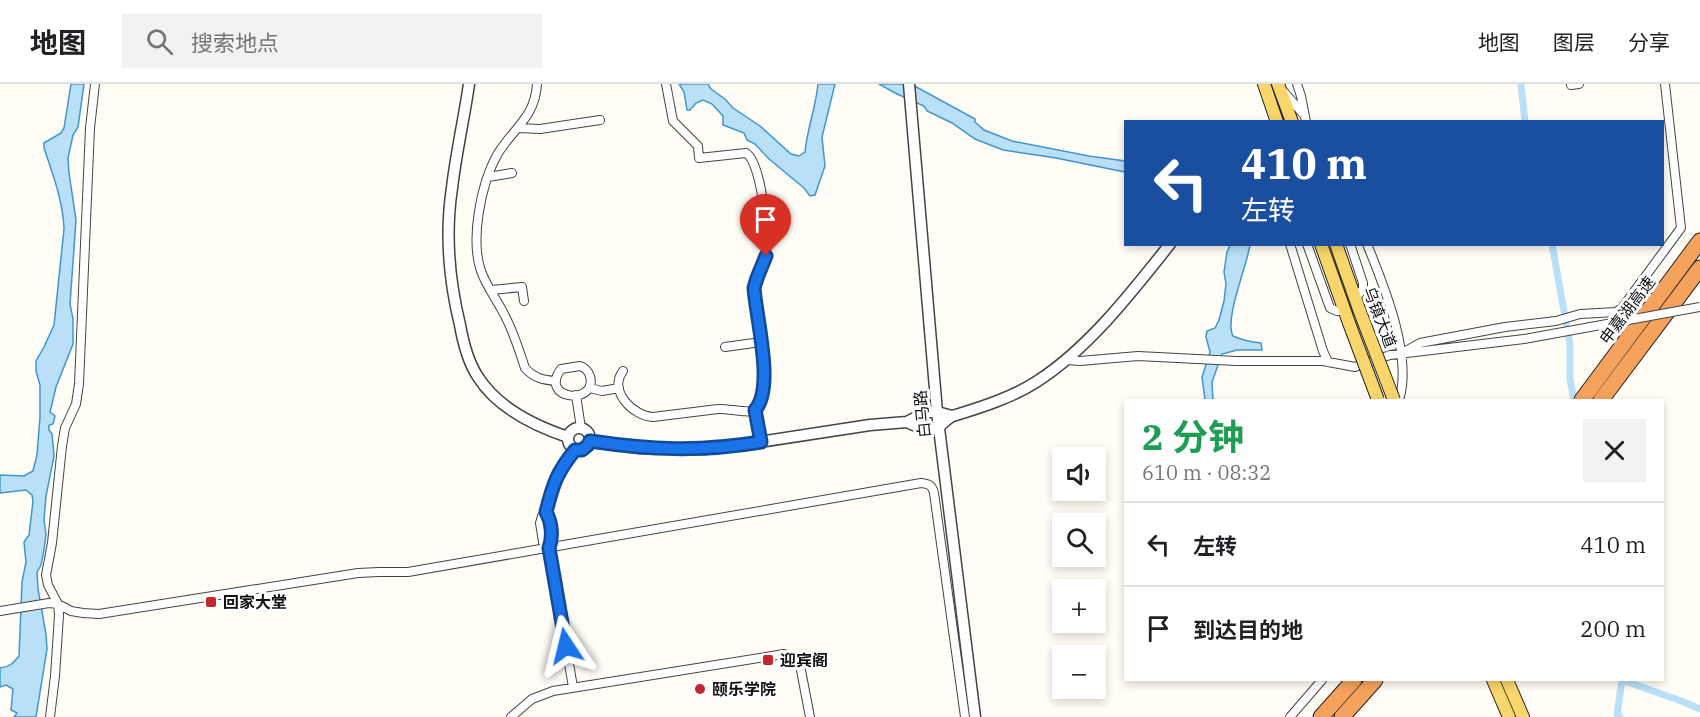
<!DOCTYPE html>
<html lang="zh">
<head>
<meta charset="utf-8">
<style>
	body { margin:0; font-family:"IBM Plex Serif","Noto Sans SC",serif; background:#f2f2f2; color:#202124; height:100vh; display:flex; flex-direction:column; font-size:22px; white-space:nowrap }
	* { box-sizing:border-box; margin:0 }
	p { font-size:20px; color:#757577 }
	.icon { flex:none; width:33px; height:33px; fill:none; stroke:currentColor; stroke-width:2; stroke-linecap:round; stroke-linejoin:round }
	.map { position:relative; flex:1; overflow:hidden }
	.sheet { position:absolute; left:1124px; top:315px; width:540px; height:282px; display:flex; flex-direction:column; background:#fff; border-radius:0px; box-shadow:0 3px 9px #0003 }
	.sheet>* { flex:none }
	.guide { position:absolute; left:1124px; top:36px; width:540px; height:126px; border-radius:0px; box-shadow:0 3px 9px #0003; background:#1a4fa0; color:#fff; overflow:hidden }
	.fabs { position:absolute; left:1052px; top:363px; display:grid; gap:12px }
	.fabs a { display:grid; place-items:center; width:54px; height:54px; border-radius:0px; background:#fff; box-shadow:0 3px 9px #0003; font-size:30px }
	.pin { position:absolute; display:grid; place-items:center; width:51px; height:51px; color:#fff; margin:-62px -26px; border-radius:50% 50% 50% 0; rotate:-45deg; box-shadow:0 0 6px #0007 }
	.pin .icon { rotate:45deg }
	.me { position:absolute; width:66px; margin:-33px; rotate:350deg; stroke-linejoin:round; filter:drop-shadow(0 0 4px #0008) }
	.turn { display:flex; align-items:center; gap:21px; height:126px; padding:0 18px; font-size:27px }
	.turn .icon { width:78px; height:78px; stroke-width:2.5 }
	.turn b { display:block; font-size:42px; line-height:51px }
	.round { display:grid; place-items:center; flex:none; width:63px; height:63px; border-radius:0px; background:#f2f2f2 }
	.head { display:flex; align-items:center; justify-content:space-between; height:102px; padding:0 18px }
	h1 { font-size:36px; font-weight:700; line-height:45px; color:#1e9e55 }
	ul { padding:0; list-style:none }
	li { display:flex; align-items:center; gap:18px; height:84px; padding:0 18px; border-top:2px solid #e0e0e0 }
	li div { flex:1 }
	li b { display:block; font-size:22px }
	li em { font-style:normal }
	header { display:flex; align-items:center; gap:36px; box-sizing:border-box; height:84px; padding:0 30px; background:#fff; border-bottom:2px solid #e0e0e0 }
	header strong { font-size:28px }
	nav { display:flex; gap:33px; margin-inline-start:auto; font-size:21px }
	.search { width:420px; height:54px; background:#f2f2f2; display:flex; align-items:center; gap:15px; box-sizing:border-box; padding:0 21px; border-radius:0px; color:#757577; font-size:22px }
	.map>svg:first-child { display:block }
	.water { fill:#b9e0f7; stroke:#3f96cf; stroke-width:1.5 }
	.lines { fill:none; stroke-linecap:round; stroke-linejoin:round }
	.canal { stroke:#b9e0f7; stroke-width:7 }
	.minor-casing { stroke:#444; stroke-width:10 }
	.tertiary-casing { stroke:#444; stroke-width:13 }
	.primary-casing { stroke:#222; stroke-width:14 }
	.motorway-casing { stroke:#222; stroke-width:17 }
	.minor { stroke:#fff; stroke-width:8 }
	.tertiary { stroke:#fff; stroke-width:10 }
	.primary { stroke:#f9d66b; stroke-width:12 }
	.motorway { stroke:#f5a25d; stroke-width:15 }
	.minor-bridge-casing { stroke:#444; stroke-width:10; stroke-linecap:butt }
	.primary-bridge-casing { stroke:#222; stroke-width:14; stroke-linecap:butt }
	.minor-bridge { stroke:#fff; stroke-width:8 }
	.primary-bridge { stroke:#f9d66b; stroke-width:12 }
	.route-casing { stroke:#114b97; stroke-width:15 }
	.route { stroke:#1a73e8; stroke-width:10 }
	.poi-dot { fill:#c4262e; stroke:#fff; stroke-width:2 }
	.labels { text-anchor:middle; stroke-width:6; stroke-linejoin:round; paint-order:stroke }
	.street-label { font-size:16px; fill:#111; stroke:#fff }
	.poi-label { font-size:16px; font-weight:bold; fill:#111; stroke:#fff; text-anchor:start }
</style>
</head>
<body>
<header>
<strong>地图</strong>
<div class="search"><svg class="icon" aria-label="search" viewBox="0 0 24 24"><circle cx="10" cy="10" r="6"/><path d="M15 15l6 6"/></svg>搜索地点</div>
<nav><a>地图</a><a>图层</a><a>分享</a></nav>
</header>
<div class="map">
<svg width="1700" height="633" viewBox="0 0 1700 633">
	<rect width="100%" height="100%" fill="#fffdf5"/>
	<!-- water -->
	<path class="water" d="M71 0H84L78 43 73 51 68 74 69 89 76 136 70 220 73 235V260L56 303 50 328 55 332 53 340 49 341V346L52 350 54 372 46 412 44 436 46 451 44 466 41 481 37 488 38 505 46 550 47 565 36 633H14L17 629 11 626 13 605 6 601 0 603V584C10 583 13 579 19 572L22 498 26 478 24 458 29 451 33 417 32 411 26 406 0 409V391L24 392 33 387 37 371 40 333V301L36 287V277L44 263 54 241 64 145C63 117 53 91 44 64V59L61 49 64 44Z
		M679 0H708L711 5 725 15 733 24 760 42 791 70 799 72 805 68C807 45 816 23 818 0H835L822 53 825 82 815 111 810 112 804 104 769 75 755 60 747 56 744 49 723 41V32L712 20 703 16 696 19 690 26H687L684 8Z
		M879 0H911L975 35V38L984 46 1012 57 1089 72 1125 77V88L1056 74 1003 66 975 55 952 39 927 27 924 22 895 9Z
		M1230 161H1250C1247 182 1224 235 1233 252 1242 256 1251 258 1261 259L1262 266H1237L1222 270 1212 298 1213 316H1205L1202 293 1210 268 1206 253 1207 247 1215 244 1219 236 1224 217 1226 200 1224 188 1227 168Z"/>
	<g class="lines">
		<!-- canal -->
		<path class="canal" d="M1521 0 1525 38
			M1552 160 1570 261V295L1574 316
			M1622 596 1684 618 1700 625
			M1620 633 1617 631 1622 596"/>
		<defs>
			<path id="minor" d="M537 0C535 34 513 44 497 71 481 100 470 155 481 187 487 204 498 217 505 232 514 249 519 266 525 284 534 294 543 296 556 297
				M1297 0 1301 12 1306 38
				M1571 1 1579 0
				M1284 8 1305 32
				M518 44 540 45 600 36
				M488 93 512 89
				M1290 160 1323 267 1328 278
				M1307 160 1330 224 1337 227H1345
				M1350 160 1363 199V205L1355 215
				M1367 160C1384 202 1413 272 1399 316
				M491 206 522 203 524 217
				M725 263 761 258
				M1402 269 1420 259 1505 243 1556 237 1580 230 1616 228 1622 224 1681 144 1665 0
				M1067 276 1080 277 1138 272 1236 277H1323L1355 283 1390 271 1524 255
				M580 282C586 284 588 287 590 292 598 322 538 316 561 285Z
				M623 287C608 307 633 332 653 333L718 325C727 324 748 330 755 326 774 316 755 226 754 204 757 192 765 181 766 169 769 150 761 78 746 69L699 74 698 62 673 37 666 0
				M590 304 602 307 619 304
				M576 311 581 344
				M755 326 761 358
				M546 428C551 439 553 453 549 464L573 603
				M549 464 543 458 540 439 542 432 546 428 554 396 559 387 575 365
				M0 527 49 519 58 520 71 527 83 529 99 530 358 489 379 488H408L921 399C929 400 932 401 934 409L965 633
				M50 633 55 592 59 531 58 520 48 501 46 491 52 459 62 362 65 344 76 320 79 300 90 44 95 0
				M511 633 532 615 553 607 784 570 794 573 800 581 810 633
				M1290 633 1322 596"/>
			<path id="tertiary" d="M469 0C464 35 456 69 452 104 445 150 449 196 460 241 463 258 468 278 478 293 497 323 535 342 568 353
				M909 0 937 328 975 633
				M907 338C918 343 930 349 941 341 946 337 949 332 956 331 982 323 1013 313 1036 298 1088 265 1132 208 1170 160
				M568 355a11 11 0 1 1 22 0a11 11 0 1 1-22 0Z
				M590 357 640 364 705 365 733 362 870 341 907 338 926 328H937L952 332"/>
			<path id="primary" d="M1264 0 1277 38
				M1278 0 1292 38
				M1321 160 1349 239
				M1336 160 1360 228
				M1493 596 1509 633
				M1507 596 1523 633"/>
			<path id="motorway" d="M1582 316 1700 157
				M1601 316 1700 184
				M1321 633 1354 596
				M1342 633 1375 596"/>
		</defs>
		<!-- minor casing -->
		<use href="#minor" class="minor-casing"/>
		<!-- tertiary casing -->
		<use href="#tertiary" class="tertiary-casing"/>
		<!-- primary casing -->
		<use href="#primary" class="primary-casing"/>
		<!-- motorway casing -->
		<use href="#motorway" class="motorway-casing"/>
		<!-- minor -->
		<use href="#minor" class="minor"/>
		<!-- tertiary -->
		<use href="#tertiary" class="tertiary"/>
		<!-- primary -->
		<use href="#primary" class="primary"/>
		<!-- motorway -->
		<use href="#motorway" class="motorway"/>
		<defs>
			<path id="minor-bridge" d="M1524 255 1700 223"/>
			<path id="primary-bridge" d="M1360 228 1394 316
				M1349 239 1378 316"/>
		</defs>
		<!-- minor-bridge casing -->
		<use href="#minor-bridge" class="minor-bridge-casing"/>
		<!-- primary-bridge casing -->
		<use href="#primary-bridge" class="primary-bridge-casing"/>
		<!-- minor-bridge -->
		<use href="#minor-bridge" class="minor-bridge"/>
		<!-- primary-bridge -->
		<use href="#primary-bridge" class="primary-bridge"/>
	</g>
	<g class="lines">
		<defs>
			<path id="route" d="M566 562 549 464C553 453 552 439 546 428 553 400 557 388 575 366H582L588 361 590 357C651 366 700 368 761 358L755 326C775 304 756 234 754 204L757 194 766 172"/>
		</defs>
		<!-- route casing -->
		<use href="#route" class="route-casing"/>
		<!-- route -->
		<use href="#route" class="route"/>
	</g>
	<!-- markers -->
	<g class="poi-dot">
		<rect x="205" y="512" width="12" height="12" rx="3"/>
		<rect x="762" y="570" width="12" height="12" rx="3"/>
		<circle cx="700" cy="605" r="6"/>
	</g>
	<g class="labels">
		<!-- street labels -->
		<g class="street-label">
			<text transform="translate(1627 226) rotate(-53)" y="6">申嘉湖高速</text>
			<text transform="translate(1380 233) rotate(69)" y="6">乌镇大道</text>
			<text transform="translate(922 330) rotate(-96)" y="6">白马路</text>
		</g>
		<!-- poi labels -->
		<g class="poi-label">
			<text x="223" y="524">回家大堂</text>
			<text x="780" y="582">迎宾阁</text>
			<text x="712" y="611">颐乐学院</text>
		</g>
	</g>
</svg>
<div class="fabs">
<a><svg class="icon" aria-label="sound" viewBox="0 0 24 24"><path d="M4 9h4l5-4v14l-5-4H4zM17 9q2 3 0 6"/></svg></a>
<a><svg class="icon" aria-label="search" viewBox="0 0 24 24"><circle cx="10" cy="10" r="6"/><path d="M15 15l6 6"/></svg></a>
<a>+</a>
<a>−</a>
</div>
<div class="pin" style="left:766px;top:172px;background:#d93025"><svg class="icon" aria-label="arrive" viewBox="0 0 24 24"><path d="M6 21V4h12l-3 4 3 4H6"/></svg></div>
<svg class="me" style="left:566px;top:562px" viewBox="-20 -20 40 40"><path d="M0-17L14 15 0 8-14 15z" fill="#1a73e8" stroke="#fff" stroke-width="4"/></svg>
<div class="guide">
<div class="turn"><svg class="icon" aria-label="left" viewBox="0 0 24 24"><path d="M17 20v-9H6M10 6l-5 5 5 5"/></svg><div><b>410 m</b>左转</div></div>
</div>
<section class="sheet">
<div class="head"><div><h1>2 分钟</h1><p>610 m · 08:32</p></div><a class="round"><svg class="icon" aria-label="close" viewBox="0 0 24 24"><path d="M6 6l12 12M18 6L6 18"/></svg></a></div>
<ul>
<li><svg class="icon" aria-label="left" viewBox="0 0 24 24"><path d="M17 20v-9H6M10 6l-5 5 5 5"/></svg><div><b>左转</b></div><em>410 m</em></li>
<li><svg class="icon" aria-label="arrive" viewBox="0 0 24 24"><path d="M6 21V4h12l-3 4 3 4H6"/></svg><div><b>到达目的地</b></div><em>200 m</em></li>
</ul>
</section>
</div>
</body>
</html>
